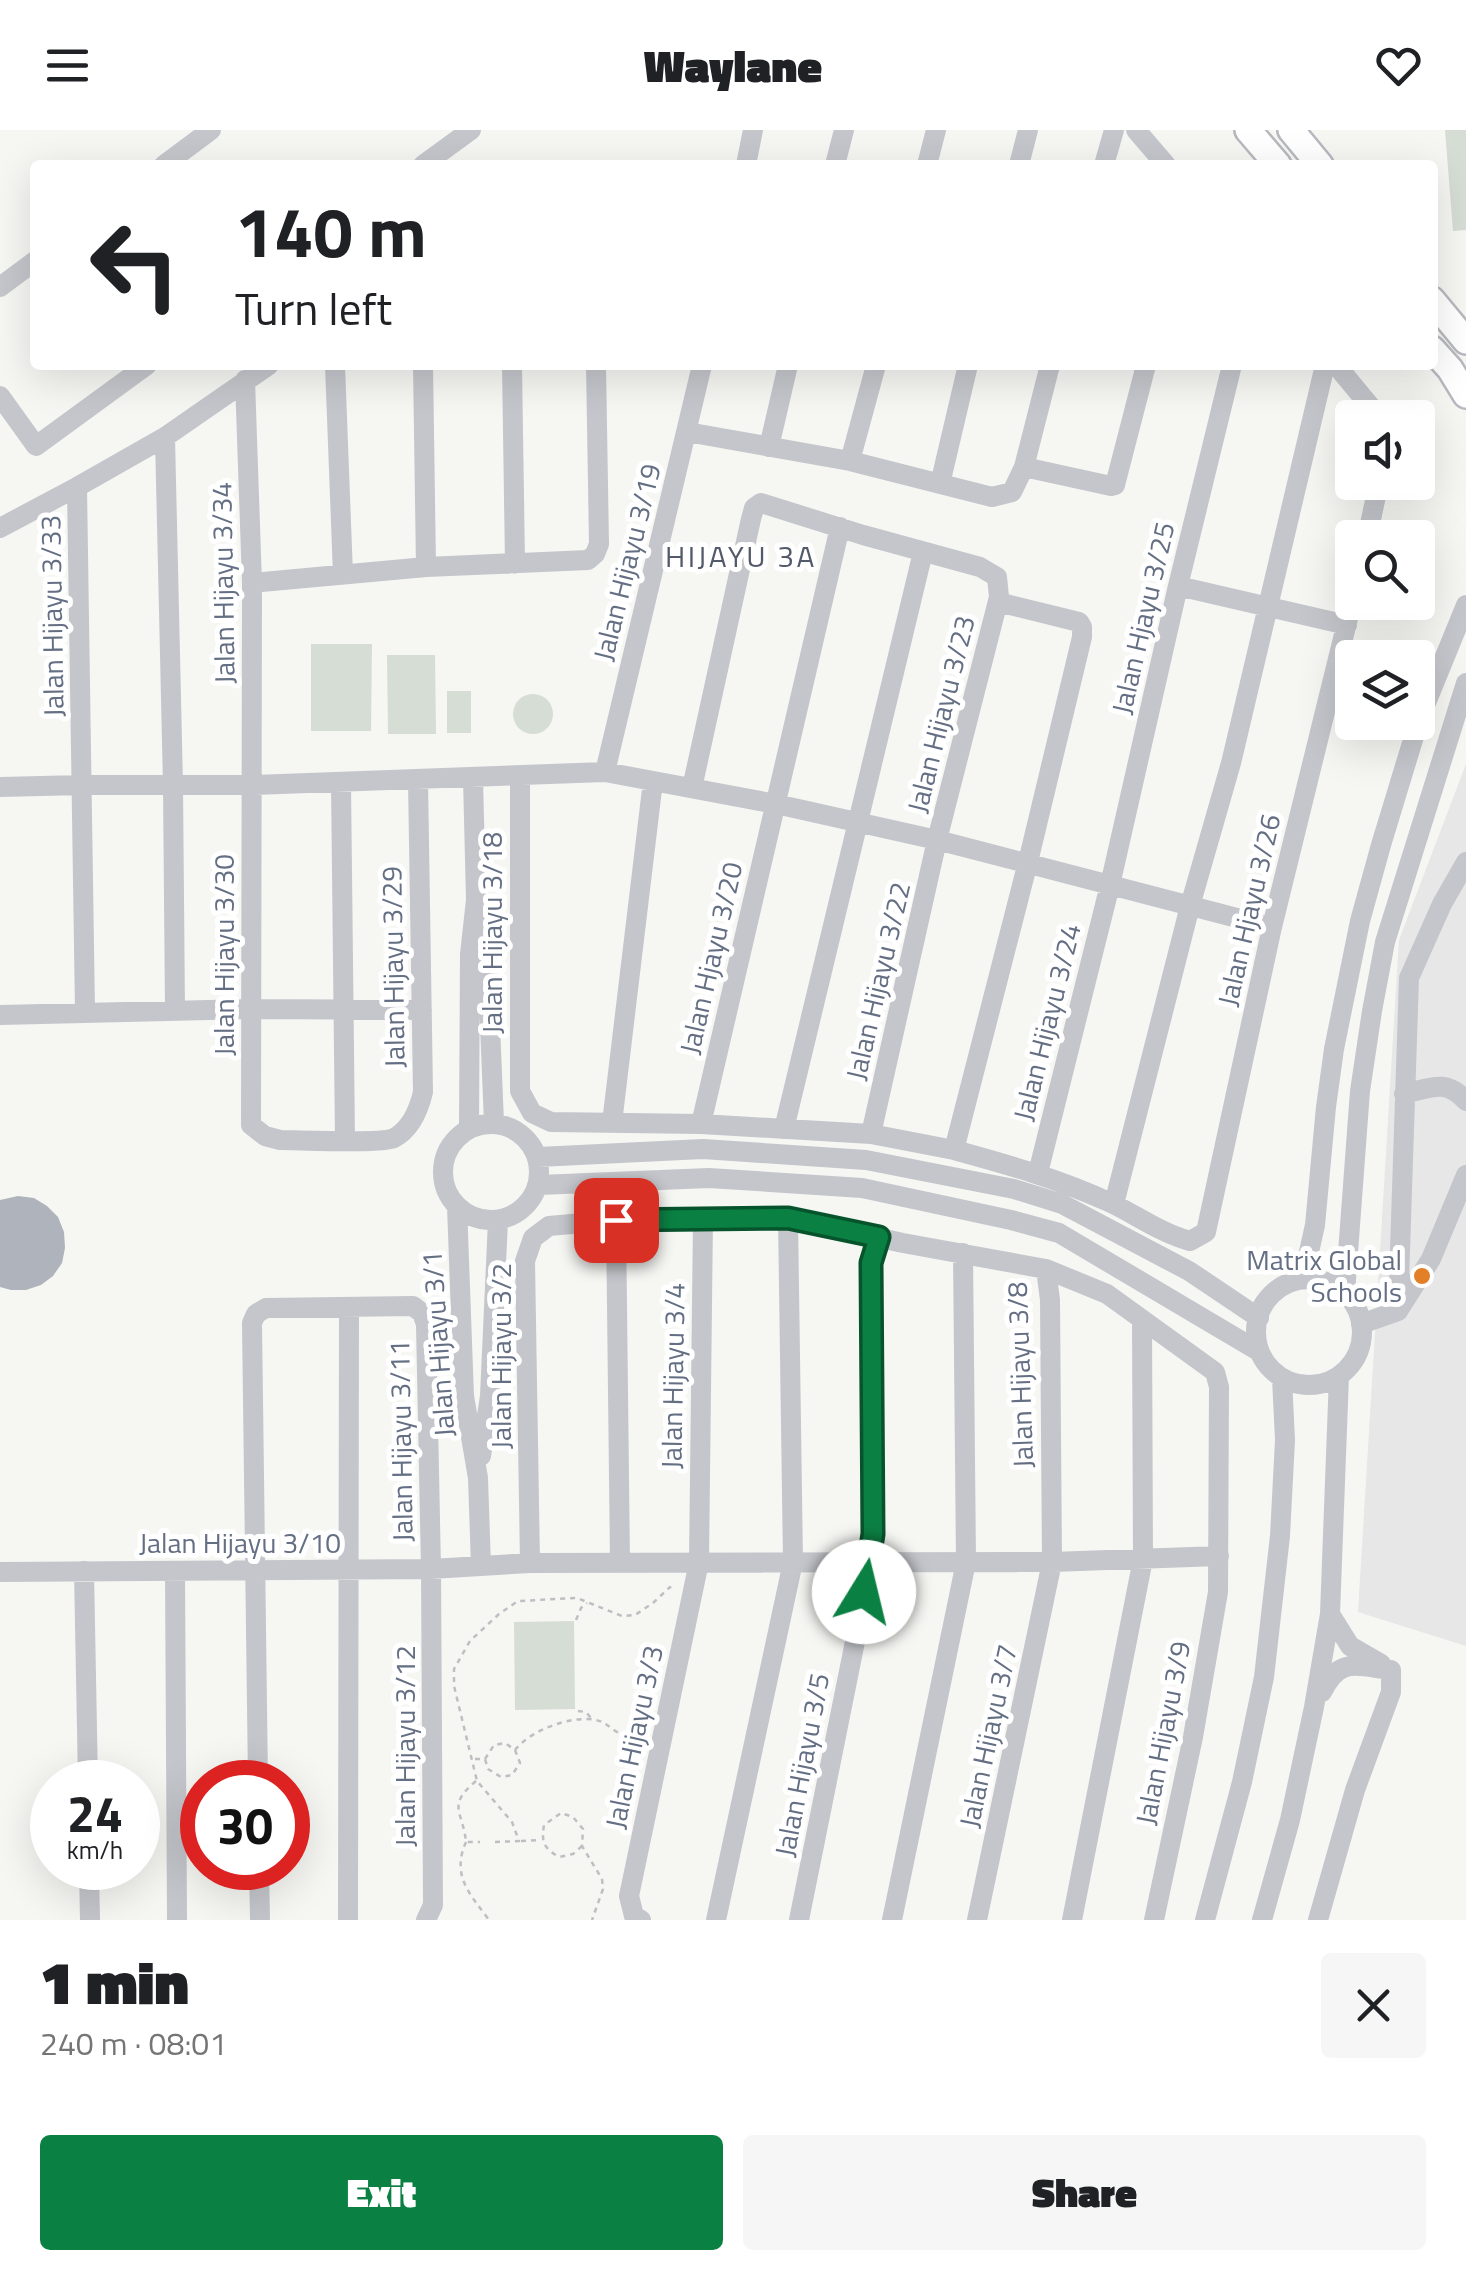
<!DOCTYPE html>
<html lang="en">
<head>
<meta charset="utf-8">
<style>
	body { margin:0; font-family:"Titillium Web",sans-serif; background:#f6f6f6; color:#202124; height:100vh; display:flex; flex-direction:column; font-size:38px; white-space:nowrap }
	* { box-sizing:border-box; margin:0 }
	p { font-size:32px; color:#757577 }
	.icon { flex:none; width:55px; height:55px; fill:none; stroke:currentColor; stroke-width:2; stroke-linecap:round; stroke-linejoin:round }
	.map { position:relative; height:1790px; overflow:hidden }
	.sheet { display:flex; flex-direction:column; background:#fff; flex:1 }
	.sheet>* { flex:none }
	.banner { position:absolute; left:30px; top:30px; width:1408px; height:210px; border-radius:10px; box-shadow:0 10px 40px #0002; background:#fff; color:#202124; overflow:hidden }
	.controls { position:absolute; left:1335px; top:270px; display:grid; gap:20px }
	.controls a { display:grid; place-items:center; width:100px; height:100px; border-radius:10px; background:#fff; box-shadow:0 10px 40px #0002; font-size:50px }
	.speed { position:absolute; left:30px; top:1630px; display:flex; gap:20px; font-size:50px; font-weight:700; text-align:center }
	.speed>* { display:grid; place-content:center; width:130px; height:130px; border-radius:50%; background:#fff; box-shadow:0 10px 40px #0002; line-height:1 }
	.speed small { font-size:25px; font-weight:400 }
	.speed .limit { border:15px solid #d22; background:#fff; color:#111 }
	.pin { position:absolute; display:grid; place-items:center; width:85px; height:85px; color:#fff; margin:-42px; border-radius:20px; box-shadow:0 5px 15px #0006 }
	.me { position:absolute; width:110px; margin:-55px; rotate:9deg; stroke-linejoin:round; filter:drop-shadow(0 0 8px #0008) }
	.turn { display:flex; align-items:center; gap:35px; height:210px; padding:0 40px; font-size:45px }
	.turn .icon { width:130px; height:130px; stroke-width:2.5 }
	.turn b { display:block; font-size:70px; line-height:85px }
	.round { display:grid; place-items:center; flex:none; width:105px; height:105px; border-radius:10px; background:#f6f6f6 }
	.overview { display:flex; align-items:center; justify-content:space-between; height:170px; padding:0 40px }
	h1 { font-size:60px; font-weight:800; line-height:75px }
	.button { display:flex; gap:20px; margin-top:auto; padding:20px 40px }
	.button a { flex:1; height:115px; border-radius:10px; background:#0b8043; color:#fff; font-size:40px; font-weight:800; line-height:115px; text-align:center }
	.button a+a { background:#f6f6f6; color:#202124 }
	header { display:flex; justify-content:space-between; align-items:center; height:130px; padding:0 40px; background:#fff; font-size:45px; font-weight:800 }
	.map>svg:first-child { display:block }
	.built { fill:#e6e7e6 }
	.green { fill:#d6ddd4 }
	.building { fill:#afb3bb }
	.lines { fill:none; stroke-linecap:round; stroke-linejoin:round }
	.major-casing { stroke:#b7b9bf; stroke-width:30 }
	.path { stroke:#bebfc2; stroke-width:2.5; stroke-dasharray:5 5; stroke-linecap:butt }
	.minor { stroke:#c4c6cb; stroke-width:20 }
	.major { stroke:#fff; stroke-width:25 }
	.route-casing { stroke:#07532c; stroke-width:25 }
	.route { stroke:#0b8043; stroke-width:18 }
	.poi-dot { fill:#e38027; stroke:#fff; stroke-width:4 }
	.labels { text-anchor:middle; stroke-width:10; stroke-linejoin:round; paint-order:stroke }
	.street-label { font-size:28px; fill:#656f84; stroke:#fff }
	.poi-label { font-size:28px; fill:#656f84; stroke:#fff; text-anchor:end }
	.neighbourhood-label { font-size:30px; letter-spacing:2.5px; fill:#535a69; stroke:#fff }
</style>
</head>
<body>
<header><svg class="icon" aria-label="menu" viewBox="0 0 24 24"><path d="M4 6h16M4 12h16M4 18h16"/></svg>Waylane<svg class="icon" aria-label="heart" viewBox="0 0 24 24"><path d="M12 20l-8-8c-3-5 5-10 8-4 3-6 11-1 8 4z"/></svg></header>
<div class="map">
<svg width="1466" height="1790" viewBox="0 0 1466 1790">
	<rect width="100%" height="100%" fill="#f6f6f3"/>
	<!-- built -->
	<path class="built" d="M1466 634V1516L1358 1482 1399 810Z"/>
	<!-- green -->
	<path class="green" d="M1445 0H1466V100L1453 101Z
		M311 514H372L371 601H311Z
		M387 525H435L436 604H388Z
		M447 561H471V603H447Z
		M513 584a20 20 0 1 1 40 0a20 20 0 1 1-40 0Z
		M574 1491 575 1579 515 1580 514 1492Z"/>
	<!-- building -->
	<path class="building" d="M18 1066 34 1068 47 1076 58 1087 64 1102 65 1118 62 1133 53 1146 41 1155 26 1160H11L0 1157V1070Z"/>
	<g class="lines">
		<defs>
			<path id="major" d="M1248 0 1278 35
				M1291 0 1320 35
				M1432 170 1466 211
				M1432 219 1450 239 1466 265"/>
		</defs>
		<!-- major casing -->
		<use href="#major" class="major-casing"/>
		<!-- path -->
		<path class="path" d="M576 1490 581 1478 587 1473
			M578 1581 586 1582 591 1588
			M515 1620C531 1600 571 1585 596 1590 605 1592 609 1597 617 1602 623 1606 633 1606 640 1608
			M475 1629H485L494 1615 505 1613 515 1620 520 1633 512 1645 501 1647 488 1639 485 1629
			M476 1651C446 1676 463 1681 466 1712H480
			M521 1711 541 1710
			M466 1712C451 1746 470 1764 489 1790
			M495 1712 519 1711 512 1692 477 1651 454 1556V1539L470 1511 499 1484 518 1471 577 1468 622 1486 635 1485 653 1473 670 1457 672 1462
			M582 1716 573 1724 559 1727C544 1718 541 1713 544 1695L561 1683 573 1687 583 1699 582 1716 602 1749 603 1759 592 1790"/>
		<!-- minor -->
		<path class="minor" d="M1136 0 1166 35
			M164 35 211 0
			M423 35 471 0
			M746 35 753 0
			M835 35 844 0
			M927 35 936 0
			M1019 35 1028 0
			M1104 35 1114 0
			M0 157 35 131
			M335 235 343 445
			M423 235 426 437
			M512 235 515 434
			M1336 235 1380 288
			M245 250 252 453 251 995 265 1006 280 1010C299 1010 382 1014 394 1008 411 999 419 979 423 962L418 650
			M0 266 36 316 147 235
			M687 302 850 331 992 367 1012 362 1024 337 1050 235
			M165 307 173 655 175 881
			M769 317 788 235
			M850 331 876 235
			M1024 337 1111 356 1115 355 1146 235
			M940 354 968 235
			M0 398 77 357
			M1367 408 1379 352
			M252 453 426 437 588 430 595 424 599 414 596 235
			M1178 456 1347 495
			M998 472 1079 492 1082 497V507L1028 732 954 1020C1009 1035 1059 1049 1111 1073 1138 1086 1161 1103 1190 1111L1206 1102 1272 797 1352 472
			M605 642 702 235
			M520 646V961L532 983 551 992 701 994 871 1004 954 1020
			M341 653 345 1010
			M0 657 82 655H252L605 642 776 674 937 710 1272 797
			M692 658 751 389 754 378 761 373 863 405 980 437 997 447 999 467 937 710 871 1004
			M479 787 487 821 494 993
			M85 882 77 357 165 307 269 235
			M0 885 251 879 422 880
			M1404 964C1430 958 1446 948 1466 971
			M612 993 653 651
			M443 1042a48 48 0 1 1 96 0a48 48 0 1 1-96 0Z
			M701 994 840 397
			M469 999 470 824 476 770 473 648
			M784 999 923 422
			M538 1027 703 1019 866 1030 1014 1059 1062 1074 1189 1141 1259 1188
			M1038 1043 1110 755 1178 456 1232 235
			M539 1055 709 1048 862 1058 1011 1090 1059 1103 1260 1222
			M1114 1074 1190 776 1231 633 1325 235
			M457 1076 464 1266 478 1348 481 1436
			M616 1090 620 1432
			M1303 1149 1315 1095 1326 977 1334 919 1360 791 1381 715 1419 590 1466 475
			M1256 1202a53 53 0 1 1 106 0a53 53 0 1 1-106 0Z
			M1345 1163 1360 961 1372 881 1385 812 1466 553
			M1398 1181 1431 1129 1466 1045
			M1361 1194 1398 1181 1409 848 1442 774 1466 732
			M481 1326 490 1266 498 1090
			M530 1433 525 1131 533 1108 549 1096 616 1090 788 1088 903 1113 1046 1139 1107 1164 1215 1242 1219 1257 1218 1462 1193 1607 1154 1790
			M84 1441 88 1652
			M175 1441 177 1790
			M0 1442 431 1439 530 1433 1052 1432 1219 1426
			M1330 1484 1350 1516 1381 1534
			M1322 1562C1340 1526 1356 1536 1391 1540
			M258 1652 252 1193 256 1184 266 1178 413 1176 422 1183 426 1194 431 1439 433 1775 426 1790
			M89 1738 90 1790
			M259 1738 260 1790
			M348 1790 349 1177
			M641 1790 634 1786 629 1766 699 1432 703 1089
			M716 1790 793 1432 788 1088
			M799 1790 871 1432 873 1404 871 1133 879 1107
			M892 1790 966 1432 963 1123
			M977 1790 1052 1432 1050 1170 1046 1139
			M1072 1790 1143 1429 1142 1189
			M1205 1790 1242 1652 1264 1547 1280 1406 1285 1310 1282 1248
			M1262 1790 1290 1690 1314 1577 1330 1484 1339 1246
			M1318 1790 1355 1660 1391 1562V1540"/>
		<!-- major -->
		<use href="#major" class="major"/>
	</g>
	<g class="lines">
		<defs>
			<path id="route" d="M616 1090 788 1088 879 1107 871 1133 873 1404 864 1462"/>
		</defs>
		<!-- route casing -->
		<use href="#route" class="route-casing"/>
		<!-- route -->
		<use href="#route" class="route"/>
	</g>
	<!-- markers -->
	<circle class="poi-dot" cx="1422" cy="1146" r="10"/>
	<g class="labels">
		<!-- street labels -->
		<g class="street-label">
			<text transform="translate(627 432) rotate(-76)" y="10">Jalan Hijayu 3/19</text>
			<text transform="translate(223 453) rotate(-91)" y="10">Jalan Hijayu 3/34</text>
			<text transform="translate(52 486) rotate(-91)" y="10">Jalan Hijayu 3/33</text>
			<text transform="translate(1143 488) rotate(-77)" y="10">Jalan Hjayu 3/25</text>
			<text transform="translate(941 584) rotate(-76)" y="10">Jalan Hijayu 3/23</text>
			<text transform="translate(1249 780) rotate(-77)" y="10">Jalan Hjayu 3/26</text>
			<text transform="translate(492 803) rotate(-90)" y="10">Jalan Hijayu 3/18</text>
			<text transform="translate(224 825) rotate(-90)" y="10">Jalan Hijayu 3/30</text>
			<text transform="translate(711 828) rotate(-77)" y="10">Jalan Hjayu 3/20</text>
			<text transform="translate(393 837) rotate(-91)" y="10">Jalan Hijayu 3/29</text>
			<text transform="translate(878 851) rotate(-77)" y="10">Jalan Hijayu 3/22</text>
			<text transform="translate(1047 892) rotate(-76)" y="10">Jalan Hijayu 3/24</text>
			<text transform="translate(438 1214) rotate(-94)" y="10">Jalan Hijayu 3/1</text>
			<text transform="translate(501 1226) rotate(-90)" y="10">Jalan Hijayu 3/2</text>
			<text transform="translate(1020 1245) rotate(-92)" y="10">Jalan Hijayu 3/8</text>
			<text transform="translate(673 1246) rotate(-89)" y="10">Jalan Hijayu 3/4</text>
			<text transform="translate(401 1311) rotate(-91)" y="10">Jalan Hijayu 3/11</text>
			<text x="240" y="1423">Jalan Hijayu 3/10</text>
			<text transform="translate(1163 1603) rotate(-79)" y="10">Jalan Hijayu 3/9</text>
			<text transform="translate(988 1606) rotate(-78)" y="10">Jalan Hijayu 3/7</text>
			<text transform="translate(634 1607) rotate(-78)" y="10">Jalan Hijayu 3/3</text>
			<text transform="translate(405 1616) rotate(-90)" y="10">Jalan Hijayu 3/12</text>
			<text transform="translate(802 1635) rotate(-79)" y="10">Jalan Hijayu 3/5</text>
		</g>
		<!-- poi labels -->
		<g class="poi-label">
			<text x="1402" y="1140">Matrix Global<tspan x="1402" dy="32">Schools</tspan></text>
		</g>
		<!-- neighbourhood labels -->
		<g class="neighbourhood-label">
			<text x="741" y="437">HIJAYU 3A</text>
		</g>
	</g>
</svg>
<div class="controls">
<a><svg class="icon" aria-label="sound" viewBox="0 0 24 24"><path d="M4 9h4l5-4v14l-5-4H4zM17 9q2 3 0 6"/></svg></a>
<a><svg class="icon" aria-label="search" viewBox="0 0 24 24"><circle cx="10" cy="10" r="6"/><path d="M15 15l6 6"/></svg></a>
<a><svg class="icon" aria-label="layers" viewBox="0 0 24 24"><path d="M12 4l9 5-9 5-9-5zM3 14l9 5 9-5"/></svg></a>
</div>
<div class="speed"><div>24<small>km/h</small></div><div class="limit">30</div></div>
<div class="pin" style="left:616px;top:1090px;background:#d93025"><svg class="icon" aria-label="arrive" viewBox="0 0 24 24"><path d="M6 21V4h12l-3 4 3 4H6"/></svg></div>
<svg class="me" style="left:864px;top:1462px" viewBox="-20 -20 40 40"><circle r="19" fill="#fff"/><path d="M0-13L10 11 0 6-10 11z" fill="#0b8043"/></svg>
<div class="banner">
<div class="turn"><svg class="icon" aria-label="left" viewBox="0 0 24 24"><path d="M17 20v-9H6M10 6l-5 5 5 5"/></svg><div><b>140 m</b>Turn left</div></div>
</div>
</div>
<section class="sheet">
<div class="overview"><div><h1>1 min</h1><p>240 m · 08:01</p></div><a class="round"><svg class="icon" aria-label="close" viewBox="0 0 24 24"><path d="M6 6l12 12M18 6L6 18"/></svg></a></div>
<div class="button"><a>Exit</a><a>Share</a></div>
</section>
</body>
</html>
